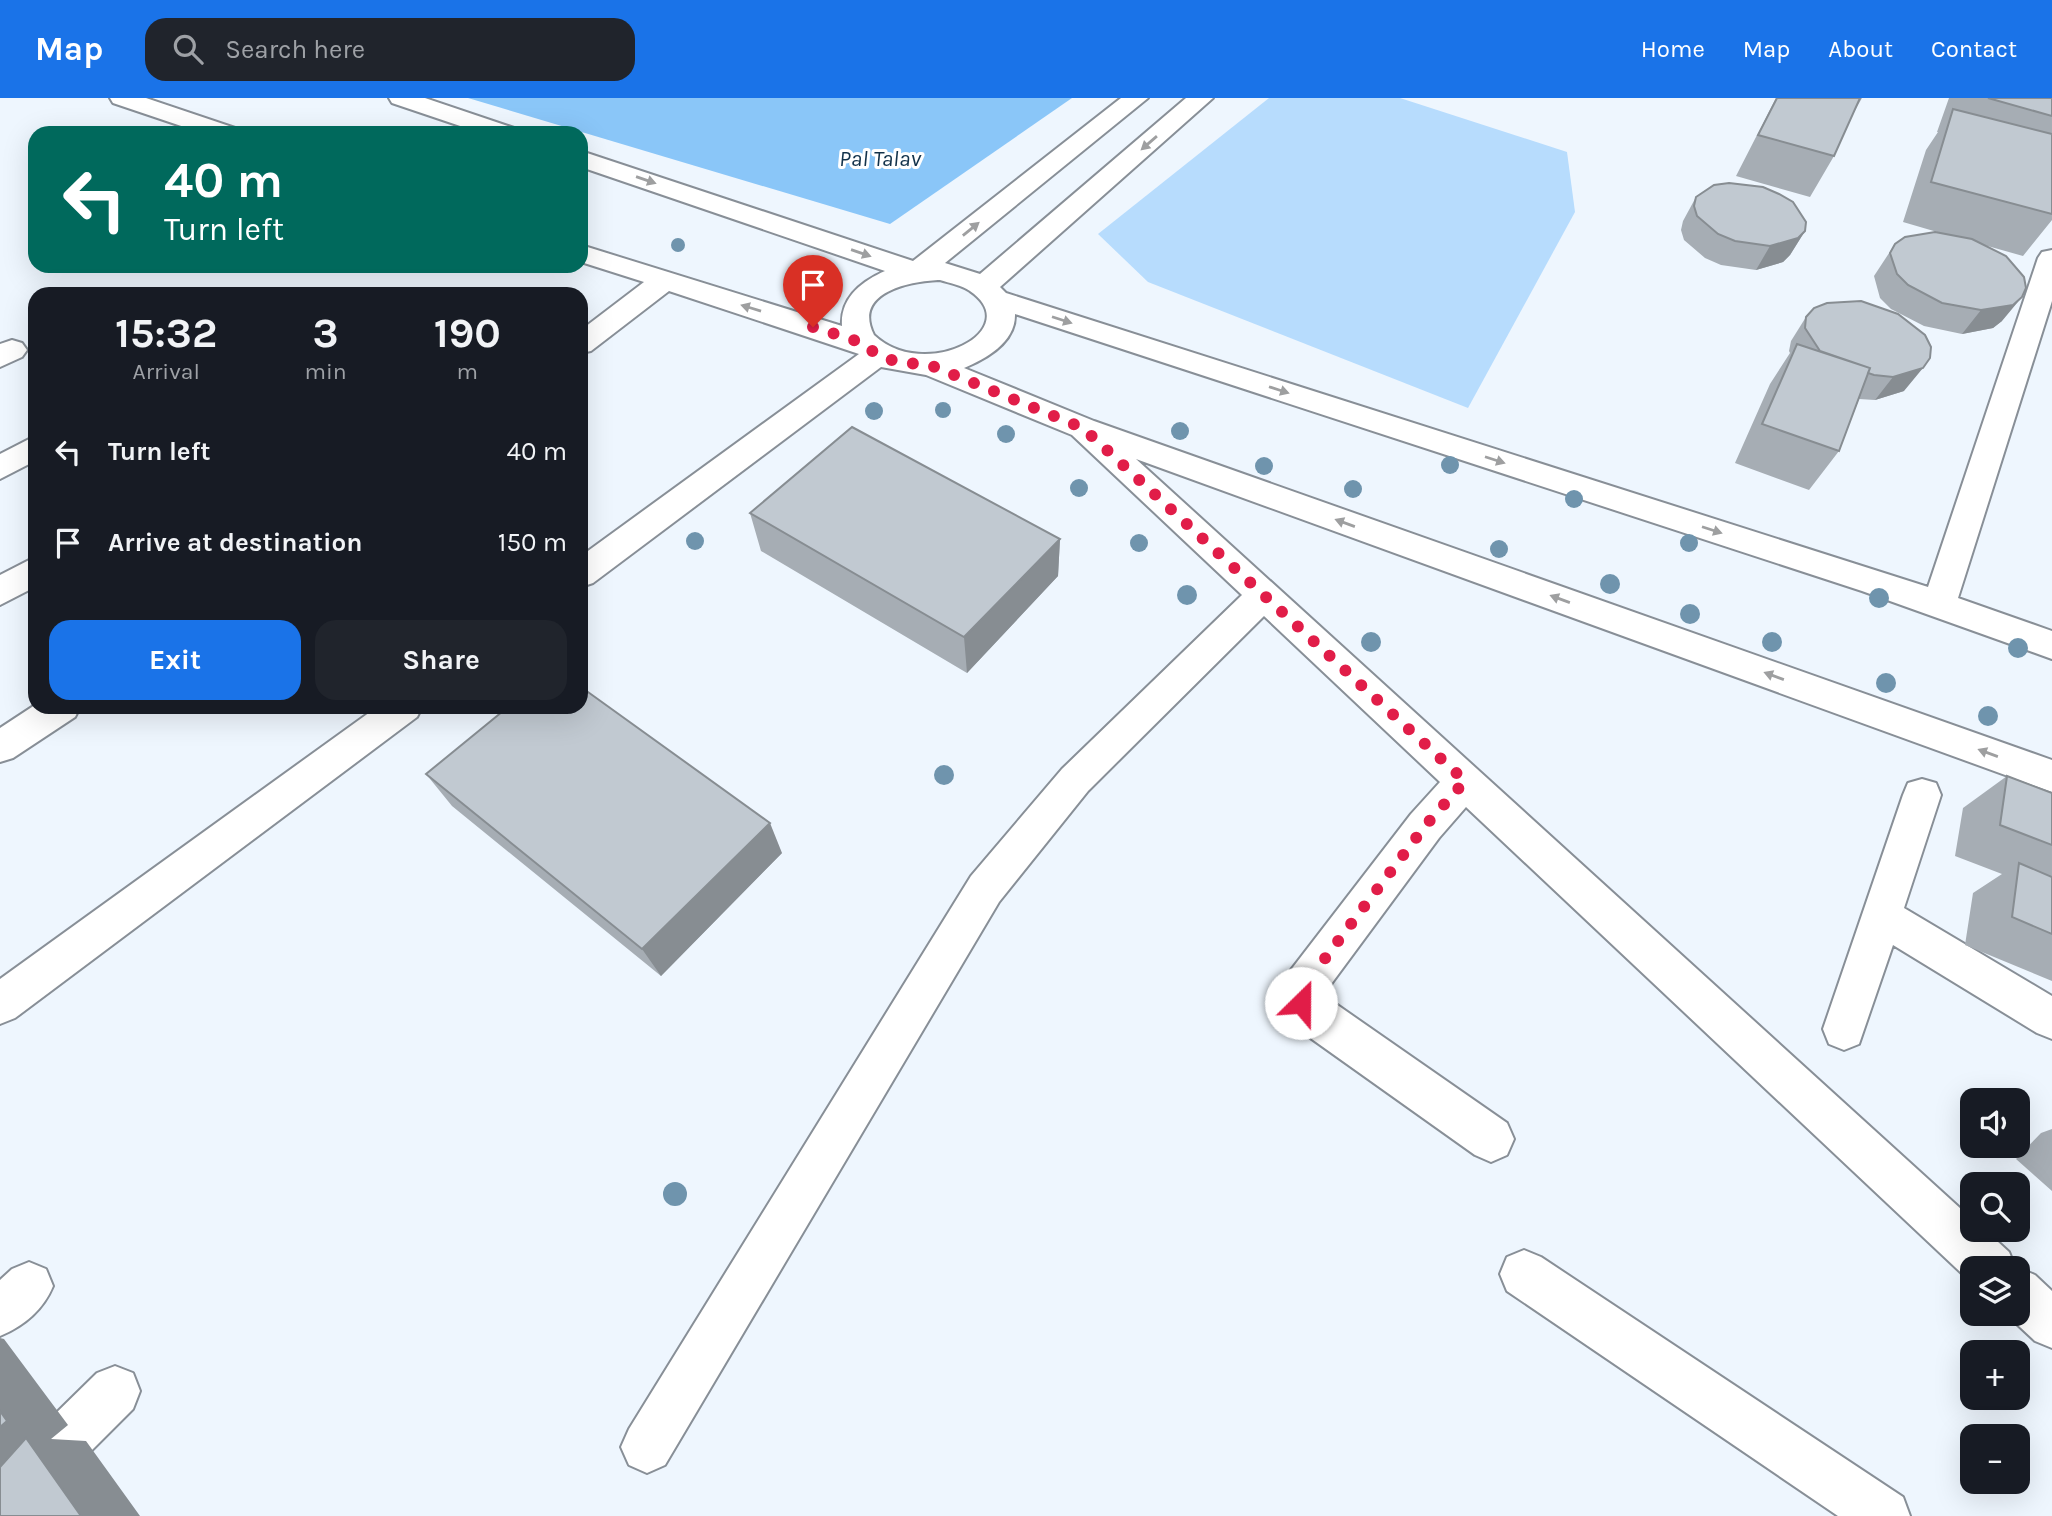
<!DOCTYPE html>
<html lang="en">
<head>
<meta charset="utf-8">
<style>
	body { margin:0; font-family:Karla,sans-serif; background:#20242c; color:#f1f3f6; height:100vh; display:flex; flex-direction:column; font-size:26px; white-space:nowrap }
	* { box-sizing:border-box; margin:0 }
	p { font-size:23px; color:#9ea1a6 }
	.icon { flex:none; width:38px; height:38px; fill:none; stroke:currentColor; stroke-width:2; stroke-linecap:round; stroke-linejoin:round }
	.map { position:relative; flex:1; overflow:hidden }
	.sheet { position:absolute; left:28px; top:189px; width:560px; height:427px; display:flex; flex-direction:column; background:#171b24; border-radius:21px; box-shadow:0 7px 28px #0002 }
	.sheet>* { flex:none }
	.banner { position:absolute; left:28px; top:28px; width:560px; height:147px; border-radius:21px; box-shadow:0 7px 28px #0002; background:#00695c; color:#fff; overflow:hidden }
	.controls { position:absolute; left:1960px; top:990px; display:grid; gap:14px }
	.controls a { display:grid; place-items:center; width:70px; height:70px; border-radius:14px; background:#171b24; box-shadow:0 7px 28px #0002; font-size:35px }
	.pin { position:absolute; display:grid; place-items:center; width:60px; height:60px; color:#fff; margin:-72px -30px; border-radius:50% 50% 50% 0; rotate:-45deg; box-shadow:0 0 7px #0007 }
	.pin .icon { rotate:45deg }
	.me { position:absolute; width:77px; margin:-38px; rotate:23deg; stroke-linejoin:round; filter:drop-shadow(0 0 5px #0008) }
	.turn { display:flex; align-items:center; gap:24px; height:147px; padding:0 21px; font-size:32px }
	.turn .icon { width:91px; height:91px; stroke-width:2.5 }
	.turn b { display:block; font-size:49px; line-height:60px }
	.eta { display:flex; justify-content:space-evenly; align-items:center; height:119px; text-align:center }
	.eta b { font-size:42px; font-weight:700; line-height:49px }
	.action { display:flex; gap:14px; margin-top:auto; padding:14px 21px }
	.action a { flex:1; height:80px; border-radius:21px; background:#1a73e8; color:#fff; font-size:28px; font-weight:700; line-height:80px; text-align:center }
	.action a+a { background:#20242c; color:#f1f3f6 }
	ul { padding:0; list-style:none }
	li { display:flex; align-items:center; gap:21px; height:91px; padding:0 21px }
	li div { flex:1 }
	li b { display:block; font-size:26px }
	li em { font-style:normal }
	header { display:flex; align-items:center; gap:42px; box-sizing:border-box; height:98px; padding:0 35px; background:#1a73e8; color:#fff }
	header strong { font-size:33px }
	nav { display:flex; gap:38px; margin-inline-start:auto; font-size:24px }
	.search { width:490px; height:63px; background:#20242c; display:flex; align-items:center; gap:18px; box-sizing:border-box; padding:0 24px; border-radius:21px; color:#9ea1a6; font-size:26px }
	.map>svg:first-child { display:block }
	.green { fill:#b7dcfd }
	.water { fill:#8ac6f8 }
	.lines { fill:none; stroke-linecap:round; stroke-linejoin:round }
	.minor-casing { stroke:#888f97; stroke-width:4 }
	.minor { fill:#fff; fill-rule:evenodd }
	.tree { fill:#6f94ad }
	.wall { fill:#a6adb4 }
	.shaded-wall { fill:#878d92 }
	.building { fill:#c1c9d1; stroke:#878d92; stroke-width:2 }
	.oneway { fill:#9e9fa0 }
	.route { stroke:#e11d48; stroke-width:12; stroke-dasharray:0 21.6 }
	.labels { text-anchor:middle; stroke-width:6; stroke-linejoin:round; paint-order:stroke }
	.far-water-label { font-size:23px; font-style:italic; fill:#12324b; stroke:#fff }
</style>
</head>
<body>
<header>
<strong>Map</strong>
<div class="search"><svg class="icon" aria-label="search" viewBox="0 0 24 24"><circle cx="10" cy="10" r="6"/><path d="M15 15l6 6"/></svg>Search here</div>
<nav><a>Home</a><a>Map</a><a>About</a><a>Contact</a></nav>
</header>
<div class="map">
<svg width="2052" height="1418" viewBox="0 0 2052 1418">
	<rect width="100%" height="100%" fill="#eef6fe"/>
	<!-- green -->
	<path class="green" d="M1269 0H1400L1567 54 1575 114 1468 310 1148 184 1098 136Z"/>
	<!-- water -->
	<path class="water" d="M468 0H1072L890 126Z"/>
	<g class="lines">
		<defs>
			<path id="minor" d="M110 0H146L235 30 238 35H202L113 5Z
				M389 0H425L514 30 517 35H481L392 5Z
				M1121 0H1148L945 165 980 176 1186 0H1213L1000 189 1006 195 1928 489 2038 160 2042 154 2052 152V203L1958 500 2052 533V561L1862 493 1015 216C1016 244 986 261 964 270L1094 323 2052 662V694L1136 361 1972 1121V1132H1985L2009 1154 2016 1171 2018 1170 2035 1177 2052 1193V1250L2035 1243 2006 1216H2018V1171H1972V1185L1466 709 1439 740 1323 897 1507 1025 1514 1041 1507 1057 1491 1064 1475 1057 1302 934C1282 916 1276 903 1287 877L1411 716 1440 684 1264 518 1088 693 999 804 665 1367 647 1375 629 1367 621 1349 629 1331 971 778 1062 671 1242 497 1072 337 926 277 881 269 593 485 581 489V458L859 256 669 193 591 253 581 255V232L644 184 581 164V147L842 228C840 200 862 183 885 173L581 69V53L913 163ZM940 182C949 185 962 187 970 193 1027 232 925 285 874 237 852 194 911 183 940 182Z
				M12 242 22 245 27 252 22 259 0 269V246Z
				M35 338V363L0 381V356Z
				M35 459V489L0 507V477Z
				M35 607 80 609 75 619 13 660 0 664V630Z
				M377 609H422L417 619 15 920 0 926V881Z
				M1922 681 1936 685 1941 697 1904 810 2052 898V941L2037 935 1893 847 1859 946 1844 952 1829 946 1823 931 1903 697 1908 685Z
				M1524 1152 1541 1159 1903 1399 1910 1418H1838L1507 1193 1500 1176 1507 1159Z
				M29 1164 46 1171 53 1188C43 1212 24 1228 0 1238V1182L12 1171Z
				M115 1268 133 1275 140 1293 133 1311 26 1418H0V1370L97 1275Z"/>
		</defs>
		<!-- minor casing -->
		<use href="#minor" class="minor-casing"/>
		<!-- minor -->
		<use href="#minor" class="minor"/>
	</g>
	<!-- trees -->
	<g class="tree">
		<circle cx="678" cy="147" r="7"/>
		<circle cx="797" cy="175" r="8"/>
		<circle cx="943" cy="312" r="8"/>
		<circle cx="874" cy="313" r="9"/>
		<circle cx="1180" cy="333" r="9"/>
		<circle cx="1006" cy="336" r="9"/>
		<circle cx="1450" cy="367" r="9"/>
		<circle cx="1264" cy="368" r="9"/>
		<circle cx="1079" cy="390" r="9"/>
		<circle cx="1353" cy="391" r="9"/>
		<circle cx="1574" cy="401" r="9"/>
		<circle cx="695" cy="443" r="9"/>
		<circle cx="1139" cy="445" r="9"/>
		<circle cx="1689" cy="445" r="9"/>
		<circle cx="1499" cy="451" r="9"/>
		<circle cx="1610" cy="486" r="10"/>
		<circle cx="1187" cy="497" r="10"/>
		<circle cx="1879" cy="500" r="10"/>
		<circle cx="1690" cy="516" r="10"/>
		<circle cx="1371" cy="544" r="10"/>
		<circle cx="1772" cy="544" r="10"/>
		<circle cx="2018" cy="550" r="10"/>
		<circle cx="1886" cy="585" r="10"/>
		<circle cx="1988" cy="618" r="10"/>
		<circle cx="944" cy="677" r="10"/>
		<circle cx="675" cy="1096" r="12"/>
	</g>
	<!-- wall -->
	<path class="wall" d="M1776 0H1862L1854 14 1834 58 1810 99 1736 78Z
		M1949 0H2052V122L2023 158 1984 147 2002 223 1993 230 1962 236 1924 228 1891 211 1880 200 1874 178 1895 146 1944 136 1903 124 1926 52 1938 34H1937Z
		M1696 99 1805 133 1790 157 1783 164 1756 172 1721 167 1705 160 1684 142 1681 132 1683 123Z
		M1898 216 1904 293 1875 302 1859 301 1839 353 1809 392 1735 365 1770 286 1790 255 1789 253 1791 243 1806 219Z
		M750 415 1060 441 1058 478 967 575 761 453Z
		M426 676 782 755 661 878 452 708Z
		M2007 678 2052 695V883L1965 847 1973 795 2002 776 1955 758 1963 710Z
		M2052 1031V1093L2016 1061 2041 1035Z"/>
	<!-- shaded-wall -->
	<path class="shaded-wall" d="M1805 133 1790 157 1783 164 1756 172 1770 148Z
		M2022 199 2002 223 1993 230 1962 236 1981 212Z
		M1923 270 1904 293 1875 302 1893 279Z
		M1060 441 1058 478 967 575 964 539Z
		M770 725 782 755 661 878 642 851Z
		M0 1240 4 1241 68 1327 51 1341 86 1343 140 1418H81L0 1385Z"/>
	<!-- building -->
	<path class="building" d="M1777 0H1860L1834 58 1758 37Z
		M1988 0H2052V18Z
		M1953 11 2052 36V116L1931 84Z
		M1729 85 1763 89 1779 96 1793 104 1806 124 1805 133 1798 140 1770 148 1735 143 1718 136 1697 118 1694 108 1696 99 1714 87Z
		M1935 134 1972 141 2006 158 2024 179 2026 190 2022 199 2013 207 1981 212 1942 205 1908 187 1897 176 1890 155 1895 146 1905 139Z
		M1861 203 1898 216 1925 237 1931 249 1930 260 1923 270 1893 279 1874 277 1868 275 1870 270 1820 253 1805 230 1806 219 1814 210 1827 205Z
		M1797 246 1870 270 1839 353 1762 326Z
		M852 329 1060 441 964 539 750 415Z
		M581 589 770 725 642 851 426 676 508 609H581Z
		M2007 678 2052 695V747L2000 727Z
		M2019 765 2052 779V836L2012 819Z
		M0 1313 7 1323 0 1329Z
		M26 1340 81 1418H0V1369Z"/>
	<!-- one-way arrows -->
	<defs><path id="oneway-solid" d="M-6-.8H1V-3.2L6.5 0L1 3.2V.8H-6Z" transform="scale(1.75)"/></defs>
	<g class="oneway">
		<use href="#oneway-solid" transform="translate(1149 45) rotate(139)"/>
		<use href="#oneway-solid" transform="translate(646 82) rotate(19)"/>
		<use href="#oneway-solid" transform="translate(971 131) rotate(-39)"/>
		<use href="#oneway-solid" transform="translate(861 155) rotate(19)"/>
		<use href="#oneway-solid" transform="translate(751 210) rotate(-163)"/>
		<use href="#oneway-solid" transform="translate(1062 222) rotate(18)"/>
		<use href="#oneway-solid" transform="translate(1279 292) rotate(18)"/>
		<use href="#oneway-solid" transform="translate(1495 362) rotate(18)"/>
		<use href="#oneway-solid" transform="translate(1345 425) rotate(-160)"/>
		<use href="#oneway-solid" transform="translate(1712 432) rotate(18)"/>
		<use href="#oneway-solid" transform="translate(1560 501) rotate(-160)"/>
		<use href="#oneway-solid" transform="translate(1774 578) rotate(-160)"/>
		<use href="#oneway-solid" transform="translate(1988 655) rotate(-160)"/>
	</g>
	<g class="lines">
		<!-- route -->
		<path class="route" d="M813 229 863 245 877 257 898 264 930 267 1083 330 1465 683 1425 728 1302 891 1301 905"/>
	</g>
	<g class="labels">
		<!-- far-water labels -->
		<g class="far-water-label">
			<text x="880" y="68">Pal Talav</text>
		</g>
	</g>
</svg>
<div class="controls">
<a><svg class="icon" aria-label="sound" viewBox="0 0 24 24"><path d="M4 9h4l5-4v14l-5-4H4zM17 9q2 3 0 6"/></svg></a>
<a><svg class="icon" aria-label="search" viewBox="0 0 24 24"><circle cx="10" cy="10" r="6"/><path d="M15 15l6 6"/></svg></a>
<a><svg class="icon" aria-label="layers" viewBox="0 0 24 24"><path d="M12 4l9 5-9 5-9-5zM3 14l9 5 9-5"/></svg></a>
<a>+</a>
<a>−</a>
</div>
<div class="pin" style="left:813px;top:229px;background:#d93025"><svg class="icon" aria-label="arrive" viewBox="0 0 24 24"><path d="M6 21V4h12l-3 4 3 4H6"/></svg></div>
<svg class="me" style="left:1301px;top:905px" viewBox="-20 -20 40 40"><circle r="19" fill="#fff"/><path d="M0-13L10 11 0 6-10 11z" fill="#e11d48"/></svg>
<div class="banner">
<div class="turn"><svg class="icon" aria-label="left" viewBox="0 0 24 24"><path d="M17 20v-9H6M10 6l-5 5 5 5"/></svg><div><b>40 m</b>Turn left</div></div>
</div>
<section class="sheet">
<div class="eta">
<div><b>15:32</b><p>Arrival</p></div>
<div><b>3</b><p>min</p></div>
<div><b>190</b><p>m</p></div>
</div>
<ul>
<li><svg class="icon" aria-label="left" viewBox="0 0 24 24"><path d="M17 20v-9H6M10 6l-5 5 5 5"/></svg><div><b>Turn left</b></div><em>40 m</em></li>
<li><svg class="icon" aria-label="arrive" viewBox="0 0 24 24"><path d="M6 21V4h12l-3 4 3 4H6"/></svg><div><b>Arrive at destination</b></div><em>150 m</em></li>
</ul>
<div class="action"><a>Exit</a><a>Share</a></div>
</section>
</div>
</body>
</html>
